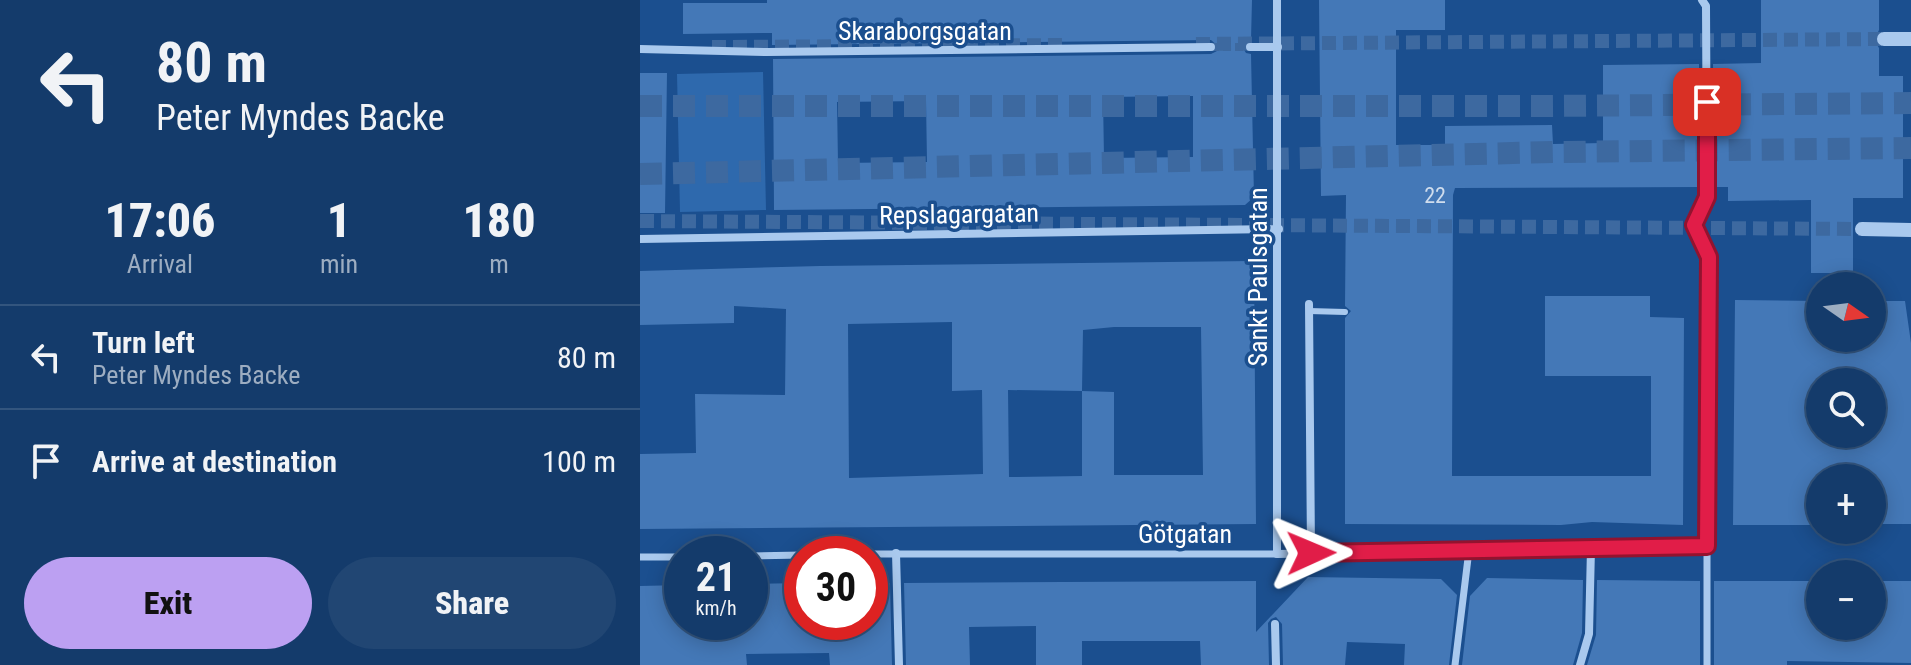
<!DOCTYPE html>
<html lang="en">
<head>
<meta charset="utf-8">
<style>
	body { margin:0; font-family:"Roboto Condensed",sans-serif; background:#214673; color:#f1f3f6; height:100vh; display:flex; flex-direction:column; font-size:30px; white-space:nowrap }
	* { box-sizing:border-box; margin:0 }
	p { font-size:26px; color:#9dadc1 }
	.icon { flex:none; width:44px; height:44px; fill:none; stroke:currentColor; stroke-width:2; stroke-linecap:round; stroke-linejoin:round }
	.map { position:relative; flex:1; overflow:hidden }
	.details { display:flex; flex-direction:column; background:#143b6b; width:640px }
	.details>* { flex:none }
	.hud { background:#143b6b; color:#f1f3f6; overflow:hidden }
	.needle { width:52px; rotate:104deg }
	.tools { position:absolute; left:1166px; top:272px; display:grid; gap:16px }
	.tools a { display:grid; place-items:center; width:80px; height:80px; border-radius:50%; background:#143b6b; box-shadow:0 4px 20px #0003,0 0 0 2px #33557e; font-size:40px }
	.speed { position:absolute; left:24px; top:536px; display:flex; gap:16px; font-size:40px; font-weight:700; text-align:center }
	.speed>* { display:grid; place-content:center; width:104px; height:104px; border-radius:50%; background:#143b6b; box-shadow:0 4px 20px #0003,0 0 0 2px #33557e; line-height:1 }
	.speed small { font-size:20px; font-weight:400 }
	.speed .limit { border:12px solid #d22; background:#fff; color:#111 }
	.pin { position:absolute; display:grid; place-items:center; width:68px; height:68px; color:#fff; margin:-34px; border-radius:16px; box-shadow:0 4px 12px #0006 }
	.me { position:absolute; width:88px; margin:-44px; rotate:89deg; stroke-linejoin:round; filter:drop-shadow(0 0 6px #0008) }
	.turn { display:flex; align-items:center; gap:28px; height:168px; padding:0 24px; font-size:36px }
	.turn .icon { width:104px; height:104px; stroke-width:2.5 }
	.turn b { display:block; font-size:56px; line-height:68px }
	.eta { display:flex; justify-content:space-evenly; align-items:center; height:136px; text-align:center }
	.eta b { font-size:48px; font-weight:800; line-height:56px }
	.action { display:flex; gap:16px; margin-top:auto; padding:16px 24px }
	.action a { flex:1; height:92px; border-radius:48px; background:#bca0f2; color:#111; font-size:32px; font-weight:800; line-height:92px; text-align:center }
	.action a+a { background:#214673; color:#f1f3f6 }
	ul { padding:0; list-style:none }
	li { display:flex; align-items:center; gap:24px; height:104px; padding:0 24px; border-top:2px solid #33557e }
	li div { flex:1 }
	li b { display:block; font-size:30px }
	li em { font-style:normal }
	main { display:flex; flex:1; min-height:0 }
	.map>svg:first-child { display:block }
	.green { fill:#2e69ad }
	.building { fill:#4478b7; fill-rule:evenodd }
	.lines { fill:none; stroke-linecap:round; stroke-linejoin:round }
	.minor-tunnel { stroke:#3d69a0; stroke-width:8; stroke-dasharray:8 4; stroke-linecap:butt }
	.tertiary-tunnel { stroke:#3d69a0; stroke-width:14; stroke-dasharray:14 7; stroke-linecap:butt }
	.trunk-tunnel { stroke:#3d69a0; stroke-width:22; stroke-dasharray:22 11; stroke-linecap:butt }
	.service { stroke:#a9c9ee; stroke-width:6 }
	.pedestrian { stroke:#a9c9ee; stroke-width:7 }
	.minor { stroke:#a9c9ee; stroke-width:8 }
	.tertiary { stroke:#a9c9ee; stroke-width:14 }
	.route-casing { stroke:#92132f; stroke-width:20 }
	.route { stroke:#e11d48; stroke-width:14 }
	.labels { text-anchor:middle; stroke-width:7; stroke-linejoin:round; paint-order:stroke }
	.number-label { font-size:22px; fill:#d0dded }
	.street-label { font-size:26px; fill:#fff; stroke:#1b4f8f }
</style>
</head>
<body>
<main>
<section class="details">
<div class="hud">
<div class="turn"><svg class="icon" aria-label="left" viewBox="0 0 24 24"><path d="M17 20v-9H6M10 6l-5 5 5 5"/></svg><div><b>80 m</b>Peter Myndes Backe</div></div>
</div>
<div class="eta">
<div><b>17:06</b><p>Arrival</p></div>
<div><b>1</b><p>min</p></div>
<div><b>180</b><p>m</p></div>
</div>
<ul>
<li><svg class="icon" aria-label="left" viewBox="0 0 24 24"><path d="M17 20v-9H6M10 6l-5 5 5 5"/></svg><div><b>Turn left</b><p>Peter Myndes Backe</p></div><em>80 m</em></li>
<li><svg class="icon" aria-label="arrive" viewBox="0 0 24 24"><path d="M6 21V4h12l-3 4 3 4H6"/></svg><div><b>Arrive at destination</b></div><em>100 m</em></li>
</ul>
<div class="action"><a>Exit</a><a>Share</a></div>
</section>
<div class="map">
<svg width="1271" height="665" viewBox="0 0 1271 665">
	<rect width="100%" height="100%" fill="#1b4f8f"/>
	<!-- green -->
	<path class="green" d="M123 72 126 210 40 212 37 74Z"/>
	<!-- building -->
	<path class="building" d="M127 0H612L611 40 604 43 603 48 606 53 611 54 614 197 605 205 134 210 133 59 571 54 577 51 578 46 571 40 132 45V33L43 34V3H127ZM553 96V157L464 158 463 97ZM286 101 287 162 198 163 197 102Z
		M679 0H805V30H756V145H805V126L912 125 913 144 963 143V65L1059 64 1060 187 815 188 813 195 812 476H1011V376H905V296H1010V317L1044 318 1043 525 952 522 921 525 705 524V318L711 311 705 306 706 195 681 196Z
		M1121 0H1239V30L1234 40 1239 48V76H1263V198H1213V273H1171V200L1088 201V187H1074L1073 64 1121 63Z
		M0 73H27L25 213H0Z
		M614 261 616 524 0 529V454L56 453 55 394 145 395 146 309 94 306V323L0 325V271L180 266ZM312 322V391L342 390 343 474 209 478 208 324ZM474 327H561L563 475H474V392L442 391 443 330ZM368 390 442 391V476L369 477Z
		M1095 300 1180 301V338H1232V301H1265L1271 343V524H1232V478H1180V525H1093ZM1180 382H1232V434H1180Z
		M668 577 801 579 817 595 809 665H764L765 644 707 642 705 665H643L642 624 636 617 631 619 628 623 629 665H561L560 641H442V665H396V626L329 627 330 665H266L264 583 616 581V632Z
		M847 578 943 580 942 633 933 665H822L830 596Z
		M957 580 1060 581V665H947L956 635Z
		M1074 581H1180V626H1232V581H1271V663L1147 661V665H1074Z
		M162 583V622H230V584L250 583 252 665H190L189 653 106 654 107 665H0V586L42 585V622H110V584Z"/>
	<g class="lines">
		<!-- minor-tunnel -->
		<path class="minor-tunnel" d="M571 47H610"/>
		<!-- tertiary-tunnel -->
		<path class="tertiary-tunnel" d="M556 44 1244 39
			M72 47 423 45
			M0 221 1222 229"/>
		<!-- trunk-tunnel -->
		<path class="trunk-tunnel" d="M0 106H907L1271 103
			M0 174 916 152 1271 148"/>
		<!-- service -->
		<path class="service" d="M669 311 705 312"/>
		<!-- pedestrian -->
		<path class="pedestrian" d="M215 554H637
			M110 556 162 555
			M0 557H42
			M815 665 829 550
			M1067 665V546"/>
		<!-- minor -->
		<path class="minor" d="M637 0V554L1067 546 1069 257 1054 225 1067 197 1066 6 1062 0
			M610 47H638
			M0 49 127 52 571 47
			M0 239 639 229
			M669 304 671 553
			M256 553 259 665
			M635 624 636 665
			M940 665 949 634 951 548"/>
		<!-- tertiary -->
		<path class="tertiary" d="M1244 39H1271
			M1222 229 1271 230"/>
	</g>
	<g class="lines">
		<defs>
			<path id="route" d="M671 553 1067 546 1069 257 1054 225 1067 197V102"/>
		</defs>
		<!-- route casing -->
		<use href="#route" class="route-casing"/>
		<!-- route -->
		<use href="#route" class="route"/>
	</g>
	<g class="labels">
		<!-- number labels -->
		<g class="number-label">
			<text x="795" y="203">22</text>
		</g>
		<!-- street labels -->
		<g class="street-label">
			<text x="285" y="40">Skaraborgsgatan</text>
			<text transform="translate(319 214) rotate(-1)" y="9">Repslagargatan</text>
			<text transform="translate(618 277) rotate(-90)" y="9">Sankt Paulsgatan</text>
			<text x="545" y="543">Götgatan</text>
		</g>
	</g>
</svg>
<div class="tools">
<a><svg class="needle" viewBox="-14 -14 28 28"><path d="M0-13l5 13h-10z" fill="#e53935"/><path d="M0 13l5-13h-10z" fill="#9dadc1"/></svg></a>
<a><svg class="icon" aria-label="search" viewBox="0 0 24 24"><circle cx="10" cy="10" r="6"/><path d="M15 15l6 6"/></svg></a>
<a>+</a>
<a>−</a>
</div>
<div class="speed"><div>21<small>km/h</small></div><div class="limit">30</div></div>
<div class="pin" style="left:1067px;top:102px;background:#d93025"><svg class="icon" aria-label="arrive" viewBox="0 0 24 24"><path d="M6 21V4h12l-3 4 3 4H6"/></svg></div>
<svg class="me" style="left:671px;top:553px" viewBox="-20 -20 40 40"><path d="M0-17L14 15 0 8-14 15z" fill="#e11d48" stroke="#fff" stroke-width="4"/></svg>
</div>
</main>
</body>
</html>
